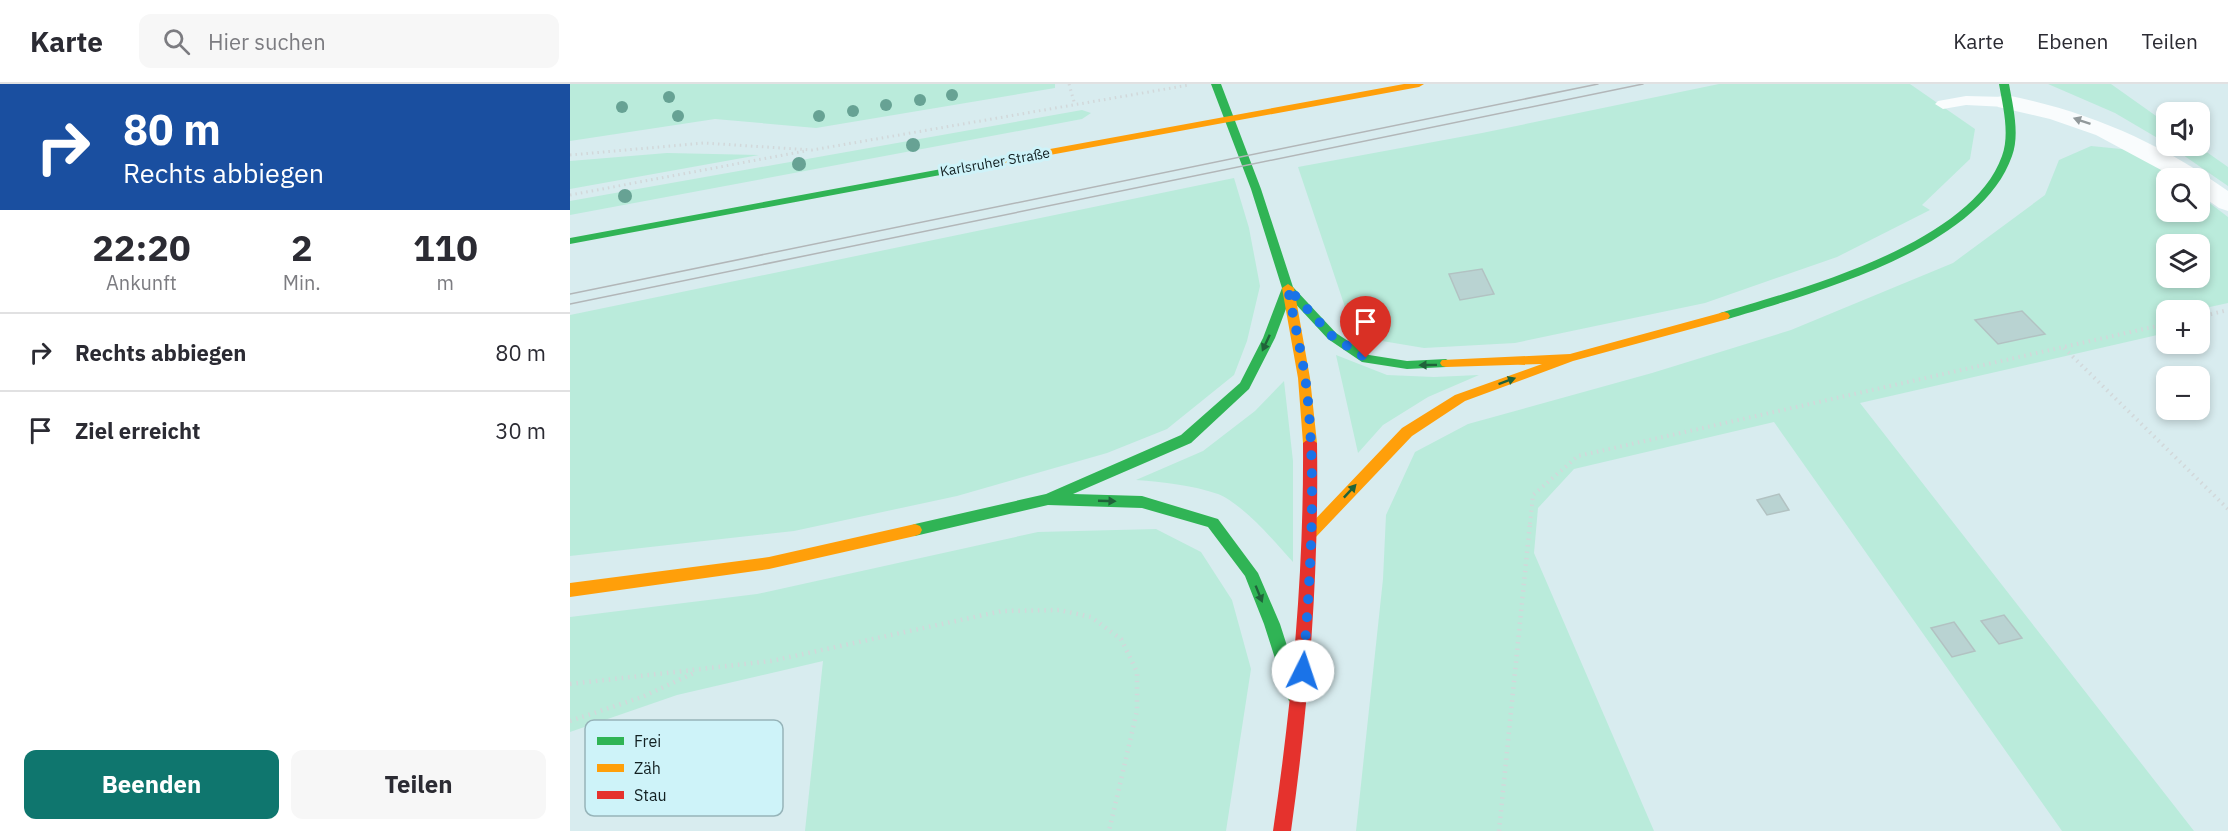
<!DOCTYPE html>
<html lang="de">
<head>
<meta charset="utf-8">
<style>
	body { margin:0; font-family:"IBM Plex Sans",sans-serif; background:#f7f7f7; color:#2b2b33; height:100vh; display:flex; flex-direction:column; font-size:22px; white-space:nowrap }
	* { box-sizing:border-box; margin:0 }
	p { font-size:20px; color:#7c7c81 }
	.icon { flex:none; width:33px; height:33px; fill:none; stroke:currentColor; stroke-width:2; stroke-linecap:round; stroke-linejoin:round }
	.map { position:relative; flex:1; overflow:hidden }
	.drawer { display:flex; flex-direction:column; background:#fff; width:570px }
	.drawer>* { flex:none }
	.hud { background:#1a4fa0; color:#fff; overflow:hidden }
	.tools { position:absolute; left:1586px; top:18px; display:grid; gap:12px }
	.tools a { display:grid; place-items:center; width:54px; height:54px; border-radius:12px; background:#fff; box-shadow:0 3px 9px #0003; font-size:30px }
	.pin { position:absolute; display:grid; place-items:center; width:51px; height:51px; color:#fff; margin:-62px -26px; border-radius:50% 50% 50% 0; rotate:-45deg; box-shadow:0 0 6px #0007 }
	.pin .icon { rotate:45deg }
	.me { position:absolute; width:66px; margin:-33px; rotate:4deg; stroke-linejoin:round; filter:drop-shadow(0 0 4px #0008) }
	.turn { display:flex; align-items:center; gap:21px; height:126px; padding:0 24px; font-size:27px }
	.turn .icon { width:78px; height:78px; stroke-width:2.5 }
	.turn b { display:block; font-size:42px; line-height:51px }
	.eta { display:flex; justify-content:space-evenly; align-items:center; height:102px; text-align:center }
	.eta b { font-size:36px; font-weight:800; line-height:42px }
	.cta { display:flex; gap:12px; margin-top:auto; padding:12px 24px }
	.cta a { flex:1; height:69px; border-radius:12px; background:#0f766e; color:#fff; font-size:24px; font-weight:800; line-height:69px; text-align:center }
	.cta a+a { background:#f7f7f7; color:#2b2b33 }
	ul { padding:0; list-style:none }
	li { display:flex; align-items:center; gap:18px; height:78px; padding:0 24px; border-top:2px solid #e1e1e2 }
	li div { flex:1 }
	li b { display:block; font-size:22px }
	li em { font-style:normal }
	header { display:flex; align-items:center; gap:36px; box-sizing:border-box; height:84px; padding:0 30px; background:#fff; border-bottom:2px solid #e1e1e2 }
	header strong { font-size:28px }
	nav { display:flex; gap:33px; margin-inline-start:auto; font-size:21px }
	.search { width:420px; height:54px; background:#f7f7f7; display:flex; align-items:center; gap:15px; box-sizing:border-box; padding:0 21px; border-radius:12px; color:#7c7c81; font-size:22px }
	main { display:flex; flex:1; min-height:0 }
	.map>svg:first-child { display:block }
	.green { fill:#baebdb; fill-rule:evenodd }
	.building { fill:#b9d3d2; stroke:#b2c2c2; stroke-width:1.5 }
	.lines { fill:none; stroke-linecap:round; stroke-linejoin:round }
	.path-far2 { stroke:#d2d8da; stroke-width:3; stroke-dasharray:1.5 4; stroke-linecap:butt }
	.path-far1 { stroke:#d2d8da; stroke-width:4; stroke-dasharray:1.5 4.5; stroke-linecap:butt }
	.path { stroke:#d2d8da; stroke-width:4.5; stroke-dasharray:1.5 5; stroke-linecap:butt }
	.lane { fill:#f9fcfd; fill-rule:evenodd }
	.street { fill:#f9fcfd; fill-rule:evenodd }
	.fast { fill:#30b455; fill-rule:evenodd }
	.slow { fill:#ff9f0a; fill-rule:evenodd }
	.jam { fill:#e5322d; fill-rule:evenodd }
	.tram { stroke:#b2b6b8; stroke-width:1.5 }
	.tree { fill:#67a294 }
	.oneway { fill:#92999b }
	.oneway2 { fill:#20633a }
	.route { stroke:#1a73e8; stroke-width:10; stroke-dasharray:0 18 }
	.labels { text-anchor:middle; stroke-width:6; stroke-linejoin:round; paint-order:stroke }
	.far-street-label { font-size:14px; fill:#132123; stroke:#cef3f9 }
	.key { fill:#cef3f9; stroke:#96b4b9; stroke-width:1.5 }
	.key-label { font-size:16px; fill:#132123 }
</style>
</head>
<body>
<header>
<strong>Karte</strong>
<div class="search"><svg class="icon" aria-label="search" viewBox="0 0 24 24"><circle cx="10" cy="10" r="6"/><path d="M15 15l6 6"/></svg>Hier suchen</div>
<nav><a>Karte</a><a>Ebenen</a><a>Teilen</a></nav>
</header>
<main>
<section class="drawer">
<div class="hud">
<div class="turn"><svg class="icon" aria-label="right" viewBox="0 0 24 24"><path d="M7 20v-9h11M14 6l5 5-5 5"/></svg><div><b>80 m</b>Rechts abbiegen</div></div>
</div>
<div class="eta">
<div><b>22:20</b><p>Ankunft</p></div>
<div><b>2</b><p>Min.</p></div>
<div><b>110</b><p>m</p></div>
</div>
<ul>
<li><svg class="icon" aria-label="right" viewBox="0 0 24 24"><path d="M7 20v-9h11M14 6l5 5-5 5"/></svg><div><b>Rechts abbiegen</b></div><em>80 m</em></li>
<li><svg class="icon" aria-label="arrive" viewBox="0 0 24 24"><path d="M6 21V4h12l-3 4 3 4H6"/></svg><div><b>Ziel erreicht</b></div><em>30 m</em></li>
</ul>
<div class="cta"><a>Beenden</a><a>Teilen</a></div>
</section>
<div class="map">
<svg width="1658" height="747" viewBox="0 0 1658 747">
	<rect width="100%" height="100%" fill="#d8ecef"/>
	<!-- green -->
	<path class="green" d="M0 0H485V4L246 44 145 35 0 57Z
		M1149 0H1340L1405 45 1400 75 1352 121 1360 126 1267 173 1135 219 945 259 854 264 806 256 776 226 728 83 912 49Z
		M1478 0H1541L1596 39V59L1545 29Z
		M512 26 521 29 512 35 0 131V117Z
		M1521 62 1561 66 1605 94H1596V128H1629V111L1658 133V219L1626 226H1596V249L1290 319 1624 747H1492L1204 338 1004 385 968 424 964 469 1084 747H786L813 495 816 431 845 368 898 340 1082 289 1221 246 1383 179 1475 111 1489 76ZM1596 160H1629V194H1596Z
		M1600 62H1628L1658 83V102Z
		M97 69 189 71 0 105V77Z
		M664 94 679 144 690 202 677 257 664 291 597 345 537 369 387 412 224 447 0 472V231Z
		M766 271 817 291 864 293 909 291 858 313 813 341 788 369Z
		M714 297 723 377V478C705 458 673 420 648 410 622 401 593 398 566 396L633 367 685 327Z
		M586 445 631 468 662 516 681 585 656 747H235L253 577 107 611 0 648V533L187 510 468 448Z"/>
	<!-- building -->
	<path class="building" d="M912 185 924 210 890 216 879 190Z
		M1452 227 1475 250 1428 260 1405 236Z
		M1209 410 1219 426 1197 431 1187 416Z
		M1434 531 1452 554 1429 560 1411 537Z
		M1384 538 1405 567 1382 573 1361 544Z"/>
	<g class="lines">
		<!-- path-far2 -->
		<path class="path-far2" d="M499 0 505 21
			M0 71 134 59 242 66 619 1
			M0 111 235 67"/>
		<!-- path-far1 -->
		<path class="path-far1" d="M1629 233 1658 226
			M1494 264 1658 425
			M960 440 963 411 1008 372 1596 240"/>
		<!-- path -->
		<path class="path" d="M0 600 201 577 432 527 489 526 521 533 551 555 567 588V627L539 747
			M0 637 72 613 124 589
			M929 747 960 439"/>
		<!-- lane -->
		<path class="lane" d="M1396 12 1436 13 1444 18 1436 23 1396 21 1373 25 1365 20 1368 17Z"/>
		<!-- street -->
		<path class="street" d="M1436 11C1518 27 1591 59 1658 107V127L1649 124 1629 110V94H1606L1526 51 1480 35 1428 23 1425 18 1428 13Z"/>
		<!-- fast -->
		<path class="fast" d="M641 0H651L691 105 723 203 766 249 799 271 837 277 876 275 882 279 876 283 837 285 792 278 758 255 720 214 705 254 679 305 621 359 503 410 572 412 648 435 688 489 710 540 733 612 731 617 725 620 719 617 717 612 694 540 675 492 638 443 572 424 478 421 345 452 340 450 338 446 340 442 345 440 476 410 611 351 670 299 693 254 712 204 681 105Z
			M1429 0H1439C1443 23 1450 50 1442 72 1410 165 1243 209 1158 235H1150L1148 232 1150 229C1231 205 1401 160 1432 72 1440 50 1433 23 1429 0Z
			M420 76 425 79 424 81 0 160V154Z"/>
		<!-- slow -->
		<path class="slow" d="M834 0H854L849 3 420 82 415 79 420 76Z
			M718 200 724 204 740 294 747 359 740 364 733 359 728 294 712 204Z
			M1154 228 1158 229 1160 232 1158 235 1003 277 895 317 842 352 745 454 740 456 735 454 733 450 735 446 832 344 885 311 972 280 876 283 872 282 870 279 872 276 1000 270Z
			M345 440 350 442 352 446 350 450 345 452 199 485 0 513V499L199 473Z"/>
		<!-- jam -->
		<path class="jam" d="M740 354 747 359C749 489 739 618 721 747H703C722 618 734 490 733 359Z"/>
		<!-- tram -->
		<path class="tram" d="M0 210 1028 0
			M0 220 1073 0"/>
	</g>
	<!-- trees -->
	<g class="tree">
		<circle cx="382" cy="11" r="6"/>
		<circle cx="99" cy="13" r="6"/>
		<circle cx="350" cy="16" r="6"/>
		<circle cx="316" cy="21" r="6"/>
		<circle cx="52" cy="23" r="6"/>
		<circle cx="283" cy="27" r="6"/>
		<circle cx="108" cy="32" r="6"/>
		<circle cx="249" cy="32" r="6"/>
		<circle cx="343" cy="61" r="7"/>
		<circle cx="229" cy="80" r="7"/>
		<circle cx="55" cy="112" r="7"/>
	</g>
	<!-- one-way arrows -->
	<defs><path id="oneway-solid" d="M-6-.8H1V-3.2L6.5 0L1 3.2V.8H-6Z" transform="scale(1.5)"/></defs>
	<use class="oneway" href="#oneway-solid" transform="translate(1512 37) rotate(-161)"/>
	<g class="oneway2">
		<use href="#oneway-solid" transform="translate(696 259) rotate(115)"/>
		<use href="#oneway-solid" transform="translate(858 281) rotate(179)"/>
		<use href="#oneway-solid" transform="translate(937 297) rotate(-20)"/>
		<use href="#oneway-solid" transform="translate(780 407) rotate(-47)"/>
		<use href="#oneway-solid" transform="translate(537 417) rotate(2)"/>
		<use href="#oneway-solid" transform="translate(689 510) rotate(68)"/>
	</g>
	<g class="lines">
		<!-- route -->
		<path class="route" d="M733 587C740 495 747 400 737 308 733 273 724 239 718 204L762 252 796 274"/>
	</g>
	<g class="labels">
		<!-- far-street labels -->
		<g class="far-street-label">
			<text transform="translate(425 78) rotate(-10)" y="5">Karlsruher Straße</text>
		</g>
	</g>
	<!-- legend -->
	<rect x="15" y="636" width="198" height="96" rx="9" class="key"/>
	<rect x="27" y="653" width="27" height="8" fill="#30b455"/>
	<rect x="27" y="680" width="27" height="8" fill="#ff9f0a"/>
	<rect x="27" y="707" width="27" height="8" fill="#e5322d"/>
	<g class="key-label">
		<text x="64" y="663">Frei</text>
		<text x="64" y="690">Zäh</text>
		<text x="64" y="717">Stau</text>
	</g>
</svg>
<div class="tools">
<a><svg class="icon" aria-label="sound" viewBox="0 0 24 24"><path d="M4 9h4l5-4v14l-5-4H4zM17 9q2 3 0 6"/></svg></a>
<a><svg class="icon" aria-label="search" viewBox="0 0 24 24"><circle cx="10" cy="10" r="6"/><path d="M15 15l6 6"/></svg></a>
<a><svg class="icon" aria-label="layers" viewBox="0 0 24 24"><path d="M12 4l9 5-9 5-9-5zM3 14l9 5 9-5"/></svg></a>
<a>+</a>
<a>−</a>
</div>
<div class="pin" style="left:796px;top:274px;background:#d93025"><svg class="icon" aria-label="arrive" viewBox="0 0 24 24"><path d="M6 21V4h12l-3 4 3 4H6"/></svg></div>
<svg class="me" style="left:733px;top:587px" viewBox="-20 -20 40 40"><circle r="19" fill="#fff"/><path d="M0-13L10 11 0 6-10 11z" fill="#1a73e8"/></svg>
</div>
</main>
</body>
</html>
